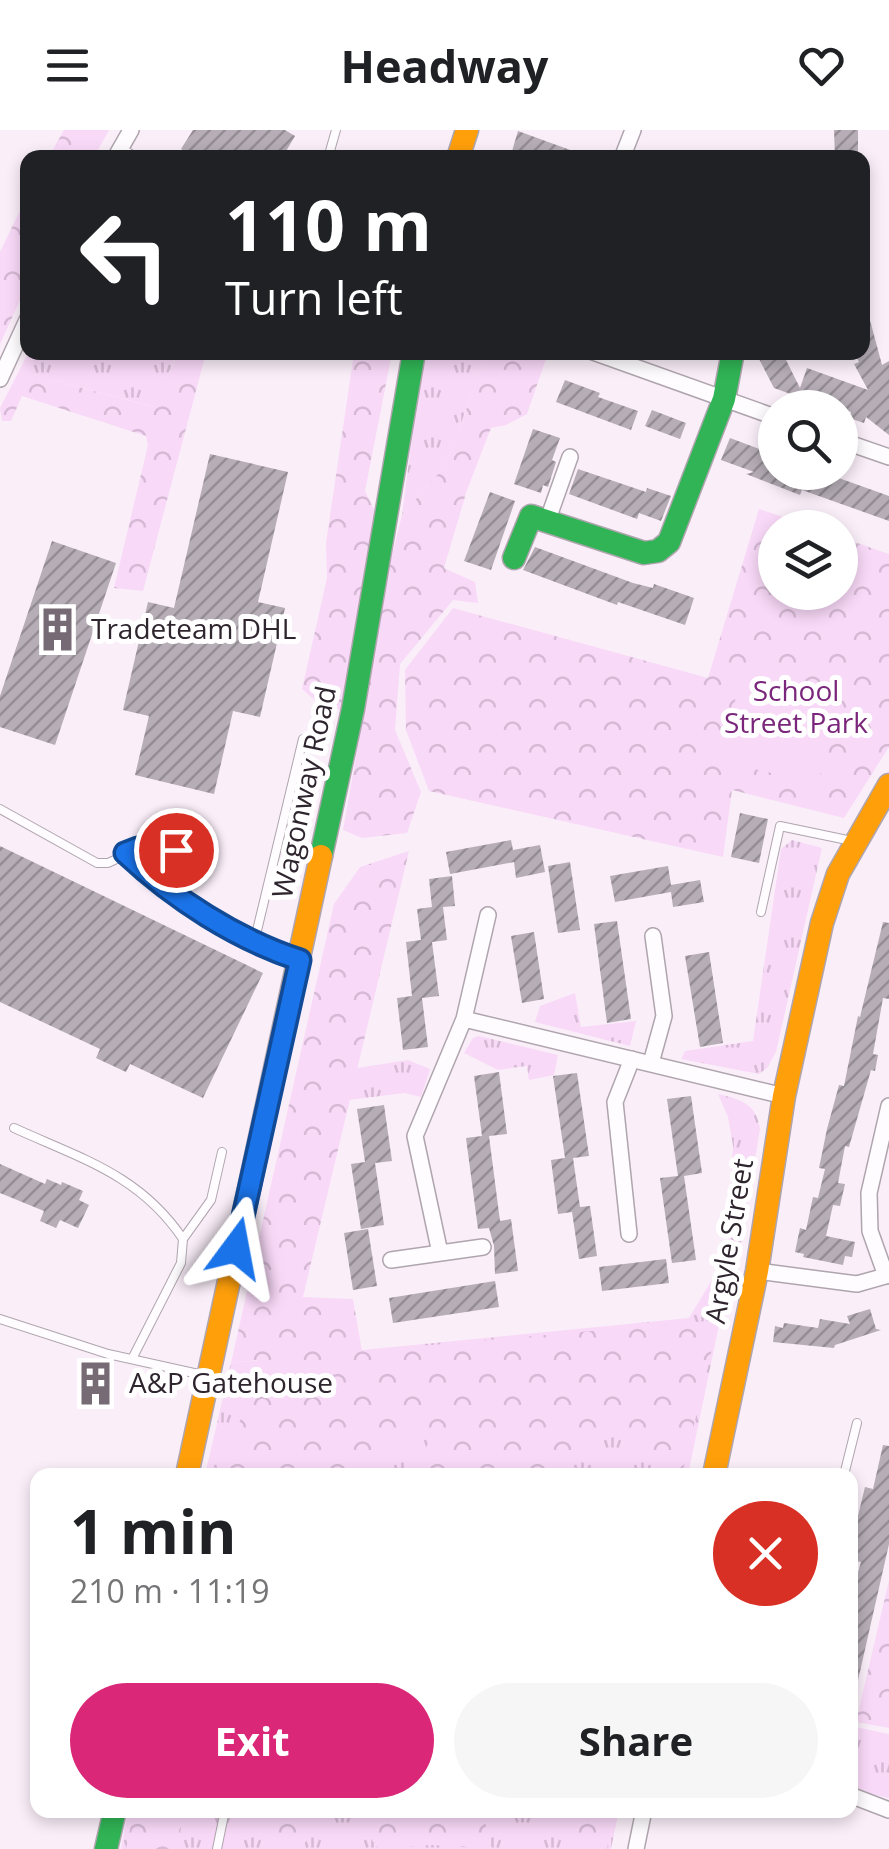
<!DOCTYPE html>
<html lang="en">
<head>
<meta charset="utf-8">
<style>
	body { margin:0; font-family:"Open Sans",sans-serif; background:#f6f6f6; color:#202124; height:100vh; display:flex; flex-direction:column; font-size:38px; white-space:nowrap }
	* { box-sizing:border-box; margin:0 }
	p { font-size:32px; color:#757577 }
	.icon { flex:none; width:55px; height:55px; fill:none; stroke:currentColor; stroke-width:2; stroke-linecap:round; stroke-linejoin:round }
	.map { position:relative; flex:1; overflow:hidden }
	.panel { position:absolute; left:30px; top:1338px; width:828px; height:350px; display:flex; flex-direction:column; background:#fff; border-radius:20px; box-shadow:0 5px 15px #0003 }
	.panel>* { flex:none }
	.top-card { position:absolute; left:20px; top:20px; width:850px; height:210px; border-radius:20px; box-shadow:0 5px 15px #0003; background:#202124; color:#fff; overflow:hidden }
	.buttons { position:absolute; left:758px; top:260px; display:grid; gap:20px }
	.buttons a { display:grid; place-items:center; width:100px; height:100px; border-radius:50%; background:#fff; box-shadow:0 5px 15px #0003; font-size:50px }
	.pin { position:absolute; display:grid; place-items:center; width:85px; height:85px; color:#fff; margin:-42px; border:5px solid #fff; border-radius:50%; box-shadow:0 2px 10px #0007 }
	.me { position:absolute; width:110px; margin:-55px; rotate:13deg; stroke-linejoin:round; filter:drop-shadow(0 0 8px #0008) }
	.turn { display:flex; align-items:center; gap:35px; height:210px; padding:0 40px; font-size:45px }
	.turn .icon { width:130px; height:130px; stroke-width:2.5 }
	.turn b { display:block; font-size:70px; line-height:85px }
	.round { display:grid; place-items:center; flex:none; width:105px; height:105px; border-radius:52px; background:#f6f6f6 }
	.head { display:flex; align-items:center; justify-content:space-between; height:170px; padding:0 40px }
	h1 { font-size:60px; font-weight:700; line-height:75px }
	.primary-button { display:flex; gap:20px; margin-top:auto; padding:20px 40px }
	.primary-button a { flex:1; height:115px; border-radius:60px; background:#db2777; color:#fff; font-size:40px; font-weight:700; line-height:115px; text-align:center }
	.primary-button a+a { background:#f6f6f6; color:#202124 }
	header { display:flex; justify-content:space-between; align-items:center; height:130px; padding:0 40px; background:#fff; font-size:45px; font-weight:700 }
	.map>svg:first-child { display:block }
	.grass { fill:url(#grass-tufts) }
	.forest { fill:url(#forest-crowns) }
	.garden { fill:#f9d9f8 }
	.building { fill:url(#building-hatch) }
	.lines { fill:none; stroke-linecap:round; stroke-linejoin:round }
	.lane-casing { stroke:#afa5ae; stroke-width:10 }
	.street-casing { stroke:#afa5ae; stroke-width:18 }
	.fast-casing { stroke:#afa5ae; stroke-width:25 }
	.slow-casing { stroke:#afa5ae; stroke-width:25 }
	.lane { stroke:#fefcfe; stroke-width:8 }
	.street { stroke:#fefcfe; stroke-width:15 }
	.fast { stroke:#30b455; stroke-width:22 }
	.slow { stroke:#ff9f0a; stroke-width:22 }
	.route-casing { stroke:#114b97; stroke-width:25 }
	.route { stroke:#1a73e8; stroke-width:18 }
	.labels { text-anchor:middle; stroke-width:10; stroke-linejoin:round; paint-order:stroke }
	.poi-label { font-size:28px; fill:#2f252e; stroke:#fff; text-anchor:start }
	.park-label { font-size:28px; fill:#7a267b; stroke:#fff }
	.street-label { font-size:28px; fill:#2f252e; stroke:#fff }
</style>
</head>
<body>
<header><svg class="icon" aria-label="menu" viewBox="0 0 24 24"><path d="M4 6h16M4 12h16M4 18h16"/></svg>Headway<svg class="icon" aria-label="heart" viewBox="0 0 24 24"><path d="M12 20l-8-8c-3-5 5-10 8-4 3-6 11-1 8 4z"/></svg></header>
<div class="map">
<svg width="889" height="1719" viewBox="0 0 889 1719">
	<defs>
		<pattern id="grass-tufts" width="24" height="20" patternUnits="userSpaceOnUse" patternTransform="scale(2.5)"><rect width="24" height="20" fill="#f9d9f8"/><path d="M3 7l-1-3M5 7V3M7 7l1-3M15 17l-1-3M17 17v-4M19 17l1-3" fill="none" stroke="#d6bad5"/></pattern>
		<pattern id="forest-crowns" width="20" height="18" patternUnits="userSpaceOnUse" patternTransform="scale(2.5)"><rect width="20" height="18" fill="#f9d9f8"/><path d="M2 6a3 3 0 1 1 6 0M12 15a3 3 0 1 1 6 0" fill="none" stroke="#d6bad5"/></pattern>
		<pattern id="building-hatch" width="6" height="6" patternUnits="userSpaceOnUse" patternTransform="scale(2.5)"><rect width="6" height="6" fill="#b6adb6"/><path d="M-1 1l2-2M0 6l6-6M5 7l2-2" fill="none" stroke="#948d94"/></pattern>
	</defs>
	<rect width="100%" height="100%" fill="#faeef9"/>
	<!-- grass -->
	<path class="grass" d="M28 223H177L154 277 19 241Z
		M423 223H487L451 321 439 343 402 385Z
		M792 710 822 718 776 922 767 938 759 944 681 929 685 921 753 911 781 719Z
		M575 863 581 897 636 891 630 916 535 892 540 876Z
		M479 906 558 925 554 945 529 950 527 936 498 940 464 923 473 908Z
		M408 930 430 939 421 967 404 963 349 970 357 938Z
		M718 964C740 969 757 974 760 999L730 1182 718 1185H721L688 1345H205L231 1233 689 1188 727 1125 733 1016 728 987Z
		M850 1596 889 1604V1668L850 1659Z
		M128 1680H619L611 1719H121Z"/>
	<!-- forest -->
	<path class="forest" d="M64 0H109L94 27H49Z
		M27 66V155L0 214V122Z
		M178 223H206L143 461 114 458 148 315 146 306 22 266 11 291H2L0 278 19 241 153 277Z
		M354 223H392L365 361 375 382 343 581 317 572 302 559 327 448 326 413Z
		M487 223H548L527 284 506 295 491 298 467 360 444 438 475 452 478 473 453 470 400 534 395 600 421 662 407 703 362 708 343 700 390 434 402 385 439 343 451 321Z
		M759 379 813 397 775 398V462H840V407L889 424V617L844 688 732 660 723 727 429 661 406 600 405 540 453 478 708 548Z
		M409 721 303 1167 353 1169 362 1221 719 1190 682 1345H668L671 1330 628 1305 597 1299 564 1345H397L426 1318 430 1308 411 1300 397 1306 359 1345H213L255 1260 258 1230 231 1233 334 774 360 737Z
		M889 1450V1598L856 1592Z
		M134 1680H182L179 1719H126Z
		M235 1680H298L314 1701 300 1719H275L257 1701 236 1689Z
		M373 1680H482L492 1719 432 1715 379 1719 360 1695Z
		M563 1680H614L607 1719C586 1716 570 1699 563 1680Z"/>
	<!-- garden -->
	<path class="garden" d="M743 537 842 560 818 654 721 631Z"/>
	<!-- building -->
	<path class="building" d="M193 0H285L295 6 282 28H195L181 19Z
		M834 0H858V28H835Z
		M518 1 584 25V28H510Z
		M867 179 882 235 889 231V305L866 287 864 293 849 288 851 282 840 278 804 265 807 270 774 258 758 227 767 222H782L800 258 807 238 868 260 854 234 859 232 856 226 862 223V180Z
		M565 250 600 263 598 267 638 281 631 300 556 272Z
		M652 280 686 293 680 309 645 296Z
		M533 299 560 308 552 330 556 332 548 357 543 355 541 363 514 354Z
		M730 308 765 321 763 325 775 330V342H822L889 366V391L802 360 800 365 746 344 754 342 721 330Z
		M210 324 288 342 258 472 285 478 260 587 233 581 214 664 135 645 149 586 123 580 148 472 174 478Z
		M578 339 646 362 647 358 671 366 661 391 639 383 637 389 569 364Z
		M490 362 515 371 491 440 464 431Z
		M52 411 116 433 55 615 0 597V566Z
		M535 417 633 453 653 458 654 454 694 468 685 495 618 472 617 475 523 440Z
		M740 683 768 689 759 733 731 727Z
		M511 710 513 720 540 715 545 742 516 748 514 732 450 744 446 722Z
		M0 716 263 843 203 968 130 934 126 942 96 928 100 919 0 872Z
		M570 732 580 800 558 803 548 736Z
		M668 736 671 755 700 750 704 772 673 777 671 762 615 772 610 746Z
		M452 746 455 776 443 777 447 810 432 812 439 866 422 868 428 917 403 920 397 868 412 866 406 812 421 810 417 779 432 777 429 749Z
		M617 791 631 889 607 893 594 794Z
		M883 792 889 793V869L883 868 873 924 878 925 875 941 871 940 849 1017 845 1016 838 1053 845 1054 840 1076 833 1075 826 1106 855 1112 852 1127 845 1126 843 1135 803 1127 804 1124 795 1122 800 1098 806 1100 813 1067 818 1068 825 1039 819 1038 827 999 839 955 844 956 858 886 860 887Z
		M534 802 544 869 522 873 511 806Z
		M709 822 723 913 700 917 685 826Z
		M499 942 507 1004 489 1006 500 1091 511 1089 518 1141 495 1144 494 1116 489 1098 478 1099 466 1008 482 1006 474 946Z
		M577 943 589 1026 573 1028 580 1077 590 1076 597 1126 579 1129 572 1082 558 1084 551 1030 565 1028 553 946Z
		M691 966 702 1043 684 1046 696 1130 672 1133 660 1048 678 1046 667 969Z
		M384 975 392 1031 375 1033 384 1095 361 1099 351 1034 365 1032 357 979Z
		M0 1034 45 1054 47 1049 61 1055 62 1052 83 1061 79 1070 89 1075 78 1098 60 1090 56 1098 40 1091 44 1081 0 1063Z
		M368 1099 377 1156 353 1160 344 1103Z
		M666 1129 669 1153 602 1161 599 1137Z
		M495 1151 499 1177 393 1193 389 1168Z
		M870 1179 876 1199 881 1200 835 1215 834 1218 773 1212 775 1196 783 1198 784 1193 818 1198 820 1189 850 1194 847 1186Z
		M104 1242 107 1261 87 1264 84 1246Z
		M883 1315 889 1316V1414L856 1559H850V1470L861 1432 850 1430V1397L855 1398 865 1357 873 1359Z"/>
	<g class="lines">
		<defs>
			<path id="lane" d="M121 18 137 28
				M328 28 336 0
				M0 679 97 733H108L138 719 204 722
				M125 723 152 748 254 813
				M761 782 780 696 852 711
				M295 829 254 813 303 609
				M14 998C82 1029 140 1045 183 1109L181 1133 132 1229
				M183 1109 211 1070 222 1022
				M0 1189 108 1224 203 1245
				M844 1345 857 1293
				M217 1719 225 1680"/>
			<path id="street" d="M115 28 131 0
				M622 28 633 0
				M593 222 775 287
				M0 249 28 188
				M840 310 889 327
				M547 392 570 327
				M464 889 784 966
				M651 933 664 886 653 806
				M629 1104 615 972 632 929
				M440 1123 415 1006 464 889 488 785
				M391 1130 483 1117
				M757 1141 857 1154 889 1145
				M886 1146 870 1101 869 1063 889 976
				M850 1665 889 1680
				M636 1719 644 1680"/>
			<path id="fast" d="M514 428 531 386 644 423 658 421 669 412 724 269 733 222
				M321 726 353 579 414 222
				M106 1719 115 1680"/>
			<path id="slow" d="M458 28 467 0
				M187 1345 321 726
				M714 1345 757 1141 784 966 822 793 838 744 889 655"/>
		</defs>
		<!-- lane casing -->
		<use href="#lane" class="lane-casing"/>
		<!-- street casing -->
		<use href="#street" class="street-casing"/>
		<!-- fast casing -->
		<use href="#fast" class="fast-casing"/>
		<!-- slow casing -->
		<use href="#slow" class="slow-casing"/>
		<!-- lane -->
		<use href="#lane" class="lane"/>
		<!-- street -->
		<use href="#street" class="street"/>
		<!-- fast -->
		<use href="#fast" class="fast"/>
		<!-- slow -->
		<use href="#slow" class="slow"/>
	</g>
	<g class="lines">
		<defs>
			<path id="route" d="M176 720 138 718 125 723C174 769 236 809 300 830L236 1118"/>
		</defs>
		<!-- route casing -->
		<use href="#route" class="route-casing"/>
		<!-- route -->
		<use href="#route" class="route"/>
	</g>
	<!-- icons -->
	<defs>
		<symbol id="building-bare" viewBox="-9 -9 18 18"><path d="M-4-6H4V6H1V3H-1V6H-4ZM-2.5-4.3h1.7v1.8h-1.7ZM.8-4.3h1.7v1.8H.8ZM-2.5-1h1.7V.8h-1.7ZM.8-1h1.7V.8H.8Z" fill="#766b75" stroke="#fff" stroke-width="2.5" paint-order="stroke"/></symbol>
	</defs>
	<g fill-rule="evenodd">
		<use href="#building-bare" x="26" y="468" width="63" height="63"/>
		<use href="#building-bare" x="64" y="1222" width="63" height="63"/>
	</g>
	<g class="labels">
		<!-- poi labels -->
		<g class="poi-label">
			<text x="91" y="509">Tradeteam DHL</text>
			<text x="129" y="1263">A&amp;P Gatehouse</text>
		</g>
		<!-- park labels -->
		<g class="park-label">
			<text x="796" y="571">School<tspan x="796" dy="32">Street Park</tspan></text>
		</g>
		<!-- street labels -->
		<g class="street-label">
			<text transform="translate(304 662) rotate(-78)" y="10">Wagonway Road</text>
			<text transform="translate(729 1111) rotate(-80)" y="10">Argyle Street</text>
		</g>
	</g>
</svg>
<div class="buttons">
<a><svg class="icon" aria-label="search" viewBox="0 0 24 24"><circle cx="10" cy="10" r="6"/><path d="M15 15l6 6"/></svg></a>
<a><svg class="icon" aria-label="layers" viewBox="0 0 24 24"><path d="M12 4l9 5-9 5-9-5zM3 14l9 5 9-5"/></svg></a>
</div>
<div class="pin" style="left:176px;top:720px;background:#d93025"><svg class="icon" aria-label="arrive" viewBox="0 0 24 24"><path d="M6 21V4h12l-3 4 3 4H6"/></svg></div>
<svg class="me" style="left:236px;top:1118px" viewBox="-20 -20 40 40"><path d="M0-17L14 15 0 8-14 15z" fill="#1a73e8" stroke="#fff" stroke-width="4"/></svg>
<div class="top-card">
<div class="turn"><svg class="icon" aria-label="left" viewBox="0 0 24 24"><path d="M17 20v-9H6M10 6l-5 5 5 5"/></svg><div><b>110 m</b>Turn left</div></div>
</div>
<section class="panel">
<div class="head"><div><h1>1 min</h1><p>210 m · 11:19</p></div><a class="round" style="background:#d93025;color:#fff"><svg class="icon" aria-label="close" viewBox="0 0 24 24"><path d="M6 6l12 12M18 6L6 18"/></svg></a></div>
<div class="primary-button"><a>Exit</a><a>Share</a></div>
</section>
</div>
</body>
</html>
